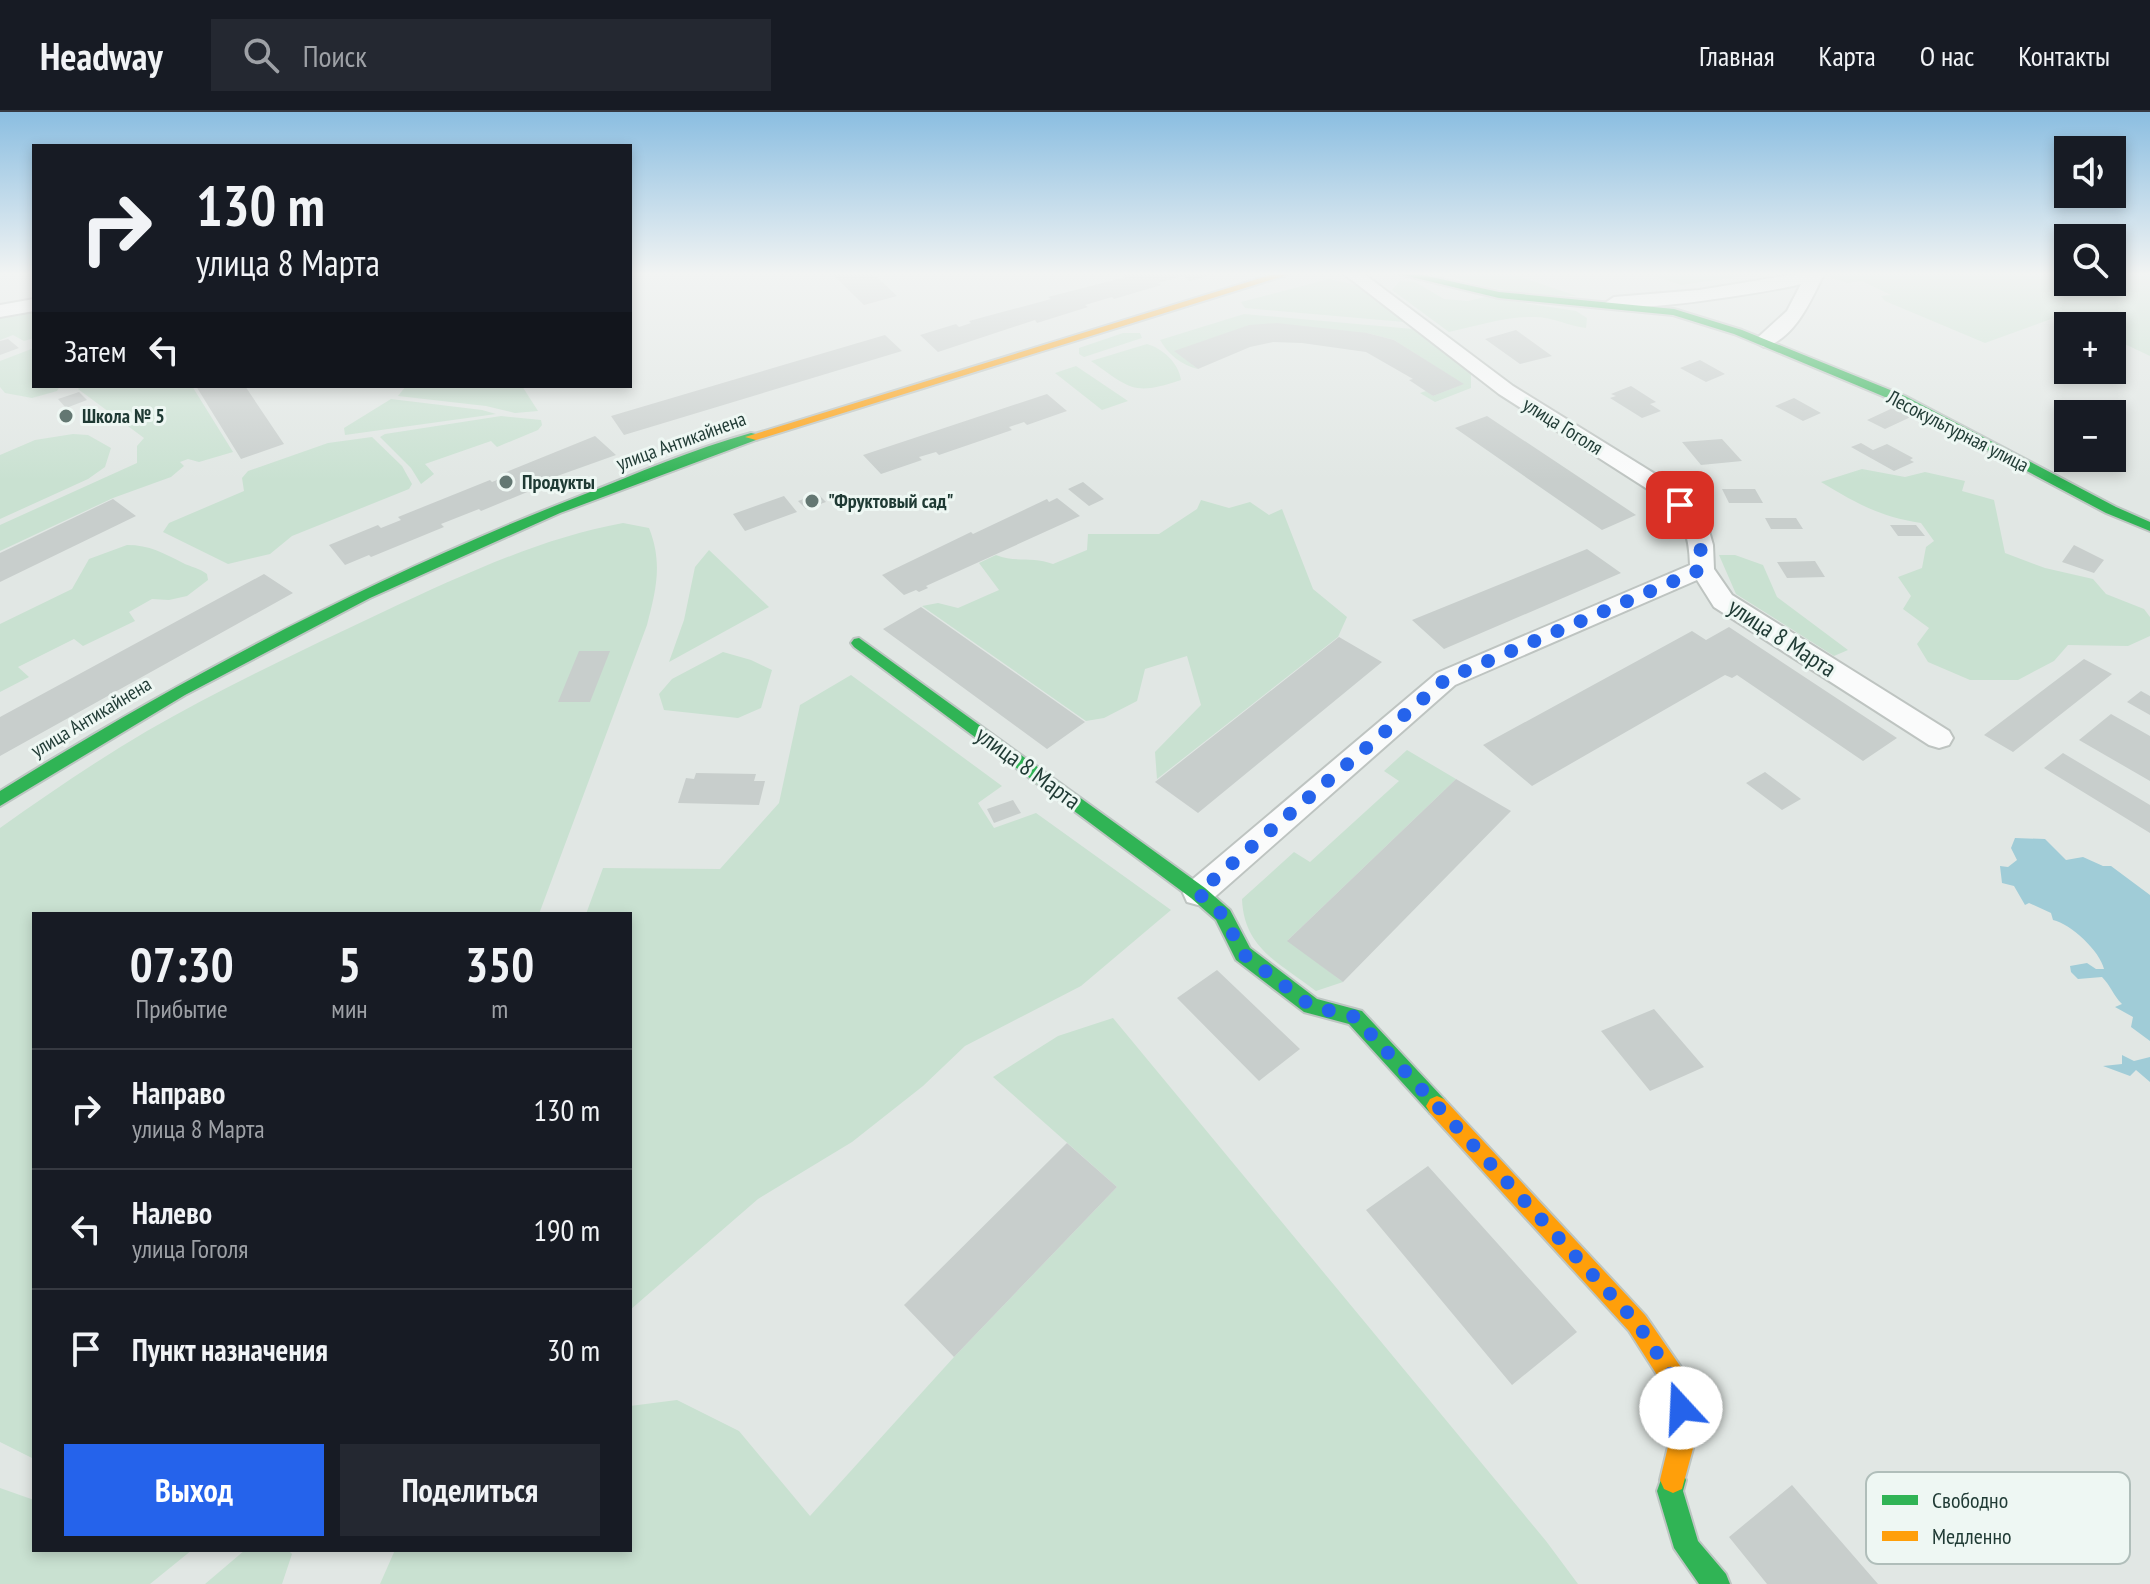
<!DOCTYPE html>
<html lang="ru">
<head>
<meta charset="utf-8">
<style>
	body { margin:0; font-family:"PT Sans Narrow",sans-serif; background:#242831; color:#f1f3f6; height:100vh; display:flex; flex-direction:column; font-size:30px; white-space:nowrap }
	* { box-sizing:border-box; margin:0 }
	p { font-size:26px; color:#9ea1a6 }
	.icon { flex:none; width:44px; height:44px; fill:none; stroke:currentColor; stroke-width:2; stroke-linecap:round; stroke-linejoin:round }
	.map { position:relative; flex:1; overflow:hidden }
	.panel { position:absolute; left:32px; top:800px; width:600px; height:640px; display:flex; flex-direction:column; background:#171b24; border-radius:0px; box-shadow:0 4px 12px #0003 }
	.panel>* { flex:none }
	.guide { position:absolute; left:32px; top:32px; width:600px; height:244px; border-radius:0px; box-shadow:0 4px 12px #0003; background:#171b24; color:#f1f3f6; overflow:hidden }
	.fabs { position:absolute; left:2054px; top:24px; display:grid; gap:16px }
	.fabs a { display:grid; place-items:center; width:72px; height:72px; border-radius:0px; background:#171b24; box-shadow:0 4px 12px #0003; font-size:40px }
	.pin { position:absolute; display:grid; place-items:center; width:68px; height:68px; color:#fff; margin:-34px; border-radius:16px; box-shadow:0 4px 12px #0006 }
	.me { position:absolute; width:88px; margin:-44px; rotate:340deg; stroke-linejoin:round; filter:drop-shadow(0 0 6px #0008) }
	.turn { display:flex; align-items:center; gap:28px; height:168px; padding:0 32px; font-size:36px }
	.turn .icon { width:104px; height:104px; stroke-width:2.5 }
	.turn b { display:block; font-size:56px; line-height:68px }
	.then { display:flex; align-items:center; height:76px; padding:0 32px; background:#0003; gap:16px; font-size:30px }
	.eta { display:flex; justify-content:space-evenly; align-items:center; height:136px; text-align:center }
	.eta b { font-size:48px; font-weight:800; line-height:56px }
	.button { display:flex; gap:16px; margin-top:auto; padding:16px 32px }
	.button a { flex:1; height:92px; border-radius:0px; background:#2563eb; color:#fff; font-size:32px; font-weight:800; line-height:92px; text-align:center }
	.button a+a { background:#242831; color:#f1f3f6 }
	ul { padding:0; list-style:none }
	li { display:flex; align-items:center; gap:24px; height:120px; padding:0 32px; border-top:2px solid #363941 }
	li div { flex:1 }
	li b { display:block; font-size:30px }
	li em { font-style:normal }
	header { display:flex; align-items:center; gap:48px; box-sizing:border-box; height:112px; padding:0 40px; background:#171b24; border-bottom:2px solid #363941 }
	header strong { font-size:38px }
	nav { display:flex; gap:44px; margin-inline-start:auto; font-size:28px }
	.search { width:560px; height:72px; background:#242831; display:flex; align-items:center; gap:20px; box-sizing:border-box; padding:0 28px; border-radius:0px; color:#9ea1a6; font-size:30px }
	.map>svg:first-child { display:block }
	.green { fill:#c9e1d1 }
	.water { fill:#a0ccd7 }
	.building { fill:#c8cecc }
	.lines { fill:none; stroke-linecap:round; stroke-linejoin:round }
	.street-casing { stroke:#bec4c1; stroke-width:4 }
	.fast-casing { stroke:#bdc5c2; stroke-width:4 }
	.slow-casing { stroke:#bdc5c2; stroke-width:4 }
	.street { fill:#fafbfb; fill-rule:evenodd }
	.fast { fill:#30b455; fill-rule:evenodd }
	.slow { fill:#ff9f0a; fill-rule:evenodd }
	.route { stroke:#2563eb; stroke-width:14; stroke-dasharray:0 25.2 }
	.poi-dot { fill:#637772; stroke:#eef7f3; stroke-width:3 }
	.labels { text-anchor:middle; stroke-width:6; stroke-linejoin:round; paint-order:stroke }
	.far-poi-label { font-size:20px; font-weight:bold; fill:#1f3a34; stroke:#eef7f3; text-anchor:start }
	.far-street-label { font-size:20px; fill:#1f3a34; stroke:#eef7f3 }
	.street-label { font-size:24px; fill:#1f3a34; stroke:#eef7f3 }
	.key { fill:#eef7f3; stroke:#b0beba; stroke-width:2 }
	.key-label { font-size:22px; fill:#1f3a34 }
</style>
</head>
<body>
<header>
<strong>Headway</strong>
<div class="search"><svg class="icon" aria-label="search" viewBox="0 0 24 24"><circle cx="10" cy="10" r="6"/><path d="M15 15l6 6"/></svg>Поиск</div>
<nav><a>Главная</a><a>Карта</a><a>О нас</a><a>Контакты</a></nav>
</header>
<div class="map">
<svg width="2150" height="1472" viewBox="0 0 2150 1472">
	<rect width="100%" height="100%" fill="#e1e7e4"/>
	<!-- green -->
	<path class="green" d="M1447 162H1511L1577 184C1539 183 1481 179 1447 162Z
		M1649 162H1757L1681 173Z
		M1820 162H2005C2027 165 2046 162 2068 162V170H2112V162H2150V244L2112 226V214H2086L2062 203 1985 231 1885 189 1881 184 1891 183 1862 169 1848 171Z
		M1329 167 1357 173 1404 210 1245 196 1241 190Z
		M1400 169 1415 170 1444 187 1468 189 1485 185 1576 199 1587 206 1586 216C1569 214 1552 205 1536 205 1507 204 1477 214 1449 220L1392 178Z
		M34 197V226L24 229 13 223 0 228V203Z
		M1244 202 1413 217 1471 261V276L1435 290 1420 281 1426 279 1433 284 1463 272 1394 228 1367 221 1175 239 1198 257C1181 253 1168 242 1160 228Z
		M1123 221H1140L1142 226 1084 245 1079 242V236Z
		M1147 232C1162 236 1179 251 1181 268 1133 284 1131 277 1091 249Z
		M34 236V274H60L57 279 32 286 5 281 0 275V249Z
		M1076 254 1128 289 1102 298 1055 261Z
		M81 274H192L233 340 199 350 188 347 180 350 184 354 171 365 113 386 0 439V413L137 351V334L144 326 78 277Z
		M406 274H522L538 299 515 301 486 294 398 284Z
		M391 287 482 298 496 302 345 323 344 316Z
		M501 304 541 308 542 313 538 318 497 335 491 329 425 352 434 362 421 372 411 356 380 325 385 322Z
		M73 322 88 323 111 336 105 355 88 367 0 407V343L35 328Z
		M372 325 402 354 412 372 409 377 292 424 270 442 228 452 163 420 169 411 244 379 242 366 248 359 328 331Z
		M1862 357 1905 365 1925 360 1965 369 1962 379 1994 388 2005 441 2045 456 2093 467 2106 482 2144 497 2150 505V524L2128 534 2068 533 2054 549 2018 568H1970L1928 550 1917 532 1929 516 1903 497 1911 484 1898 465 1922 456 1926 435 1934 429 1921 411C1880 405 1856 391 1821 370Z
		M1201 388 1229 396 1250 390 1269 403 1282 397 1313 477 1347 505 1338 525 1157 667 1155 640 1201 593 1187 544 1145 557 1137 589 1104 606 1086 609 922 494 938 491 958 496 999 478 979 451 996 443C1016 451 1033 444 1053 452L1087 438 1088 422H1159L1197 397Z
		M623 411 649 416C663 451 656 478 647 513L539 802H34V1347L0 1330V716C48 682 96 649 147 619 223 575 305 537 385 499 461 464 540 426 623 411Z
		M127 433C150 433 163 441 183 451 191 455 199 456 207 462L208 468 187 484 169 488 152 487 129 500 135 509 83 534 74 527 18 555 29 565 0 580V512L72 477 89 447Z
		M709 438 769 495 669 550 684 508 695 455Z
		M1719 443H1735L1763 453 1777 485 1848 538 1834 544 1736 482Z
		M723 540 751 548 772 558 761 596 738 606 664 598 659 582 672 567Z
		M851 563 1002 674 978 691 994 716 1036 701 1171 798 1081 874 965 934 923 974 852 1030 758 1087 630 1198V802H586L603 756 720 757 779 691 800 593Z
		M1407 638 1456 667 1288 828 1343 870 1316 879C1280 851 1244 837 1242 787L1294 740 1310 750 1399 669 1384 659Z
		M1113 906 1546 1429 1578 1472H380L395 1438H630V1294L677 1288 739 1319 810 1404 954 1245 1117 1075 993 965 1058 924Z
		M0 1376 34 1388V1438H192L150 1472H0Z
		M245 1438H288L292 1442 282 1472H205Z"/>
	<!-- water -->
	<path class="water" d="M2015 726 2045 727 2066 748 2083 745 2103 754H2111L2150 783V929L2131 915 2133 905 2115 895 2122 892C2113 883 2111 874 2102 865L2078 867 2071 860 2070 854 2087 851 2096 857H2104C2100 839 2071 812 2053 808L2051 801 2029 791 2025 793 2014 774 2002 771 2000 754 2008 755 2017 748 2011 736Z
		M2122 943 2134 949 2150 945V970L2136 958 2130 964 2103 954 2122 952Z"/>
	<!-- building -->
	<path class="building" d="M832 162H874L897 184 864 193Z
		M1127 162 1211 163 1190 169 1183 164 1158 171 1161 173 1114 187 1112 185 1085 193 1088 195 1037 211 1035 208 938 240 920 223 956 212 959 215 971 211 969 209 1051 187 1048 185 1126 165 1123 163Z
		M1277 211 1367 221 1394 228 1464 272 1433 284 1409 268 1413 267 1366 240 1302 231 1273 230 1250 235 1198 257 1174 239 1249 213Z
		M1516 218 1552 244 1520 252 1485 227Z
		M885 223 902 239 624 323 611 304Z
		M8 227 19 236 0 243V229Z
		M1700 248 1725 262 1706 270 1680 256Z
		M196 274H245L284 332 241 347Z
		M1631 274 1656 290 1650 292 1661 299 1642 306 1610 286 1616 284 1611 282Z
		M79 280 87 288 66 296 58 287Z
		M1047 282 1067 299 1027 313 1024 310 1009 315 1012 318 939 343 936 340 919 345 922 348 881 362 863 343Z
		M1794 286 1821 301 1803 309 1775 294Z
		M1897 294 1915 303 1885 317 1867 308Z
		M1487 304 1636 403 1602 418 1455 316Z
		M595 324 616 343 546 368 549 371 481 399 479 397 441 412 444 415 371 445 369 443 345 453 329 433 378 413 381 416 401 408 398 405 490 368 492 370 507 364 504 361Z
		M1722 327 1742 349 1701 353 1682 330Z
		M1861 331 1873 338 1887 332 1913 346 1910 348 1914 350 1894 359 1851 335Z
		M1083 370 1104 387 1089 394 1068 377Z
		M1722 377H1755L1763 391H1729Z
		M818 382 826 390 806 397 798 389Z
		M784 384 797 400 745 419 733 402Z
		M1057 386 1080 404 926 474 928 476 919 480 916 478 904 483 882 463 971 420 973 422 1047 387 1049 390Z
		M113 387 136 404 0 470V441Z
		M1765 406H1796L1803 417H1771Z
		M1890 413H1916L1925 424H1898Z
		M2074 433 2104 448 2094 461 2062 450Z
		M1587 437 1621 461 1444 537 1412 508Z
		M1815 449 1825 465 1787 466 1777 450Z
		M264 462 293 481 0 644V605Z
		M921 495 1085 610 1047 637 883 517Z
		M1729 515 1897 626 1863 649 1737 563 1732 566 1725 563 1532 674 1483 633 1692 519 1706 528Z
		M1339 525 1382 550 1198 701 1155 670Z
		M579 539H610L590 590H558Z
		M2084 547 2112 562 2013 640 1984 623Z
		M2141 579 2150 584V603L2127 590Z
		M2111 602 2150 624V669L2079 628Z
		M2063 641 2150 693V721L2044 656Z
		M1765 660 1801 687 1782 698 1746 671Z
		M696 661 756 662 754 669H765L759 693 678 691 686 666 694 667Z
		M1456 667 1511 699 1343 870 1287 829Z
		M1013 688 1021 701 994 711 987 697Z
		M1217 858 1300 937 1259 969 1177 886Z
		M1654 897 1704 955 1650 979 1601 919Z
		M1067 1031 1117 1075 954 1245 904 1193Z
		M1428 1054 1577 1220 1512 1273 1366 1098Z
		M1792 1373 1878 1472H1767L1729 1425Z"/>
	<g class="lines">
		<defs>
			<path id="street" d="M1344 162H1364L1513 274 1676 375 1705 405 1713 433 1714 457 1732 483 1949 619 1953 626 1949 633 1939 636 1929 633 1714 495 1697 468 1455 573 1209 790 1198 793 1187 790 1183 781 1187 772 1437 561 1690 453C1689 419 1683 409 1660 385L1499 282Z
				M1797 162H1824C1811 188 1795 227 1764 235L1754 229 1787 199 1801 172C1775 179 1618 205 1605 191L1614 185 1699 178Z
				M34 187V199L0 205V193Z"/>
			<path id="fast" d="M1399 162H1418L1499 180 1674 197 1742 218 1905 284 2116 395 2150 410V419L2106 401 1897 290 1734 222 1673 203 1499 186Z
				M751 321 756 322V328L560 401 370 486 185 583 0 694V679C185 564 377 463 580 384 636 362 693 337 751 321Z
				M859 526 1205 776 1230 798 1250 836 1317 887 1362 899 1444 987 1448 994 1444 1001 1437 1004 1430 1001 1349 912 1304 900 1236 848 1216 808 1191 786 854 535 851 531 854 527Z
				M1673 1355 1682 1359 1686 1368 1683 1379 1698 1429 1726 1462 1730 1472H1699L1674 1436 1657 1379 1664 1359Z"/>
			<path id="slow" d="M1274 162H1290L756 328 745 325Z
				M1437 984 1444 987 1645 1203 1687 1264 1698 1318 1682 1377 1673 1381 1664 1377 1660 1368 1672 1318 1666 1277 1629 1219 1430 1001 1426 994 1430 987Z"/>
		</defs>
		<!-- street casing -->
		<use href="#street" class="street-casing"/>
		<!-- fast casing -->
		<use href="#fast" class="fast-casing"/>
		<!-- slow casing -->
		<use href="#slow" class="slow-casing"/>
		<!-- street -->
		<use href="#street" class="street"/>
		<!-- fast -->
		<use href="#fast" class="fast"/>
		<!-- slow -->
		<use href="#slow" class="slow"/>
	</g>
	<!-- sky -->
	<linearGradient id="sky" x2="0" y2="1"><stop stop-color="#8bbee1"/><stop offset="0.44" stop-color="#f2f4f3"/><stop offset="1" stop-color="#f2f4f3" stop-opacity="0"/></linearGradient>
	<rect width="2150" height="368" fill="url(#sky)"/>
	<g class="lines">
		<!-- route -->
		<path class="route" d="M1680 393C1698 411 1701 431 1702 457L1446 567 1198 781 1223 803 1243 842 1311 894 1355 905 1637 1211 1678 1273 1681 1296"/>
	</g>
	<!-- markers -->
	<g class="poi-dot">
		<circle cx="66" cy="304" r="8"/>
		<circle cx="506" cy="370" r="8"/>
		<circle cx="812" cy="389" r="8"/>
	</g>
	<g class="labels">
		<!-- far-poi labels -->
		<g class="far-poi-label">
			<text x="82" y="311">Школа № 5</text>
			<text x="522" y="377">Продукты</text>
			<text x="828" y="396">"Фруктовый сад"</text>
		</g>
		<!-- far-street labels -->
		<g class="far-street-label">
			<text transform="translate(1563 314) rotate(32)" y="7">улица Гоголя</text>
			<text transform="translate(1958 319) rotate(27)" y="7">Лесокультурная улица</text>
			<text transform="translate(681 329) rotate(-20)" y="7">улица Антикайнена</text>
			<text transform="translate(91 605) rotate(-31)" y="7">улица Антикайнена</text>
		</g>
		<!-- street labels -->
		<g class="street-label">
			<text transform="translate(1782 526) rotate(33)" y="8">улица 8 Марта</text>
			<text transform="translate(1028 656) rotate(36)" y="8">улица 8 Марта</text>
		</g>
	</g>
	<!-- legend -->
	<rect x="1866" y="1360" width="264" height="92" rx="12" class="key"/>
	<rect x="1882" y="1383" width="36" height="10" fill="#30b455"/>
	<rect x="1882" y="1419" width="36" height="10" fill="#ff9f0a"/>
	<g class="key-label">
		<text x="1932" y="1396">Свободно</text>
		<text x="1932" y="1432">Медленно</text>
	</g>
</svg>
<div class="fabs">
<a><svg class="icon" aria-label="sound" viewBox="0 0 24 24"><path d="M4 9h4l5-4v14l-5-4H4zM17 9q2 3 0 6"/></svg></a>
<a><svg class="icon" aria-label="search" viewBox="0 0 24 24"><circle cx="10" cy="10" r="6"/><path d="M15 15l6 6"/></svg></a>
<a>+</a>
<a>−</a>
</div>
<div class="pin" style="left:1680px;top:393px;background:#d93025"><svg class="icon" aria-label="arrive" viewBox="0 0 24 24"><path d="M6 21V4h12l-3 4 3 4H6"/></svg></div>
<svg class="me" style="left:1681px;top:1296px" viewBox="-20 -20 40 40"><circle r="19" fill="#fff"/><path d="M0-13L10 11 0 6-10 11z" fill="#2563eb"/></svg>
<div class="guide">
<div class="turn"><svg class="icon" aria-label="right" viewBox="0 0 24 24"><path d="M7 20v-9h11M14 6l5 5-5 5"/></svg><div><b>130 m</b>улица 8 Марта</div></div>
<div class="then">Затем<svg class="icon" aria-label="left" viewBox="0 0 24 24"><path d="M17 20v-9H6M10 6l-5 5 5 5"/></svg></div>
</div>
<section class="panel">
<div class="eta">
<div><b>07:30</b><p>Прибытие</p></div>
<div><b>5</b><p>мин</p></div>
<div><b>350</b><p>m</p></div>
</div>
<ul>
<li><svg class="icon" aria-label="right" viewBox="0 0 24 24"><path d="M7 20v-9h11M14 6l5 5-5 5"/></svg><div><b>Направо</b><p>улица 8 Марта</p></div><em>130 m</em></li>
<li><svg class="icon" aria-label="left" viewBox="0 0 24 24"><path d="M17 20v-9H6M10 6l-5 5 5 5"/></svg><div><b>Налево</b><p>улица Гоголя</p></div><em>190 m</em></li>
<li><svg class="icon" aria-label="arrive" viewBox="0 0 24 24"><path d="M6 21V4h12l-3 4 3 4H6"/></svg><div><b>Пункт назначения</b></div><em>30 m</em></li>
</ul>
<div class="button"><a>Выход</a><a>Поделиться</a></div>
</section>
</div>
</body>
</html>
